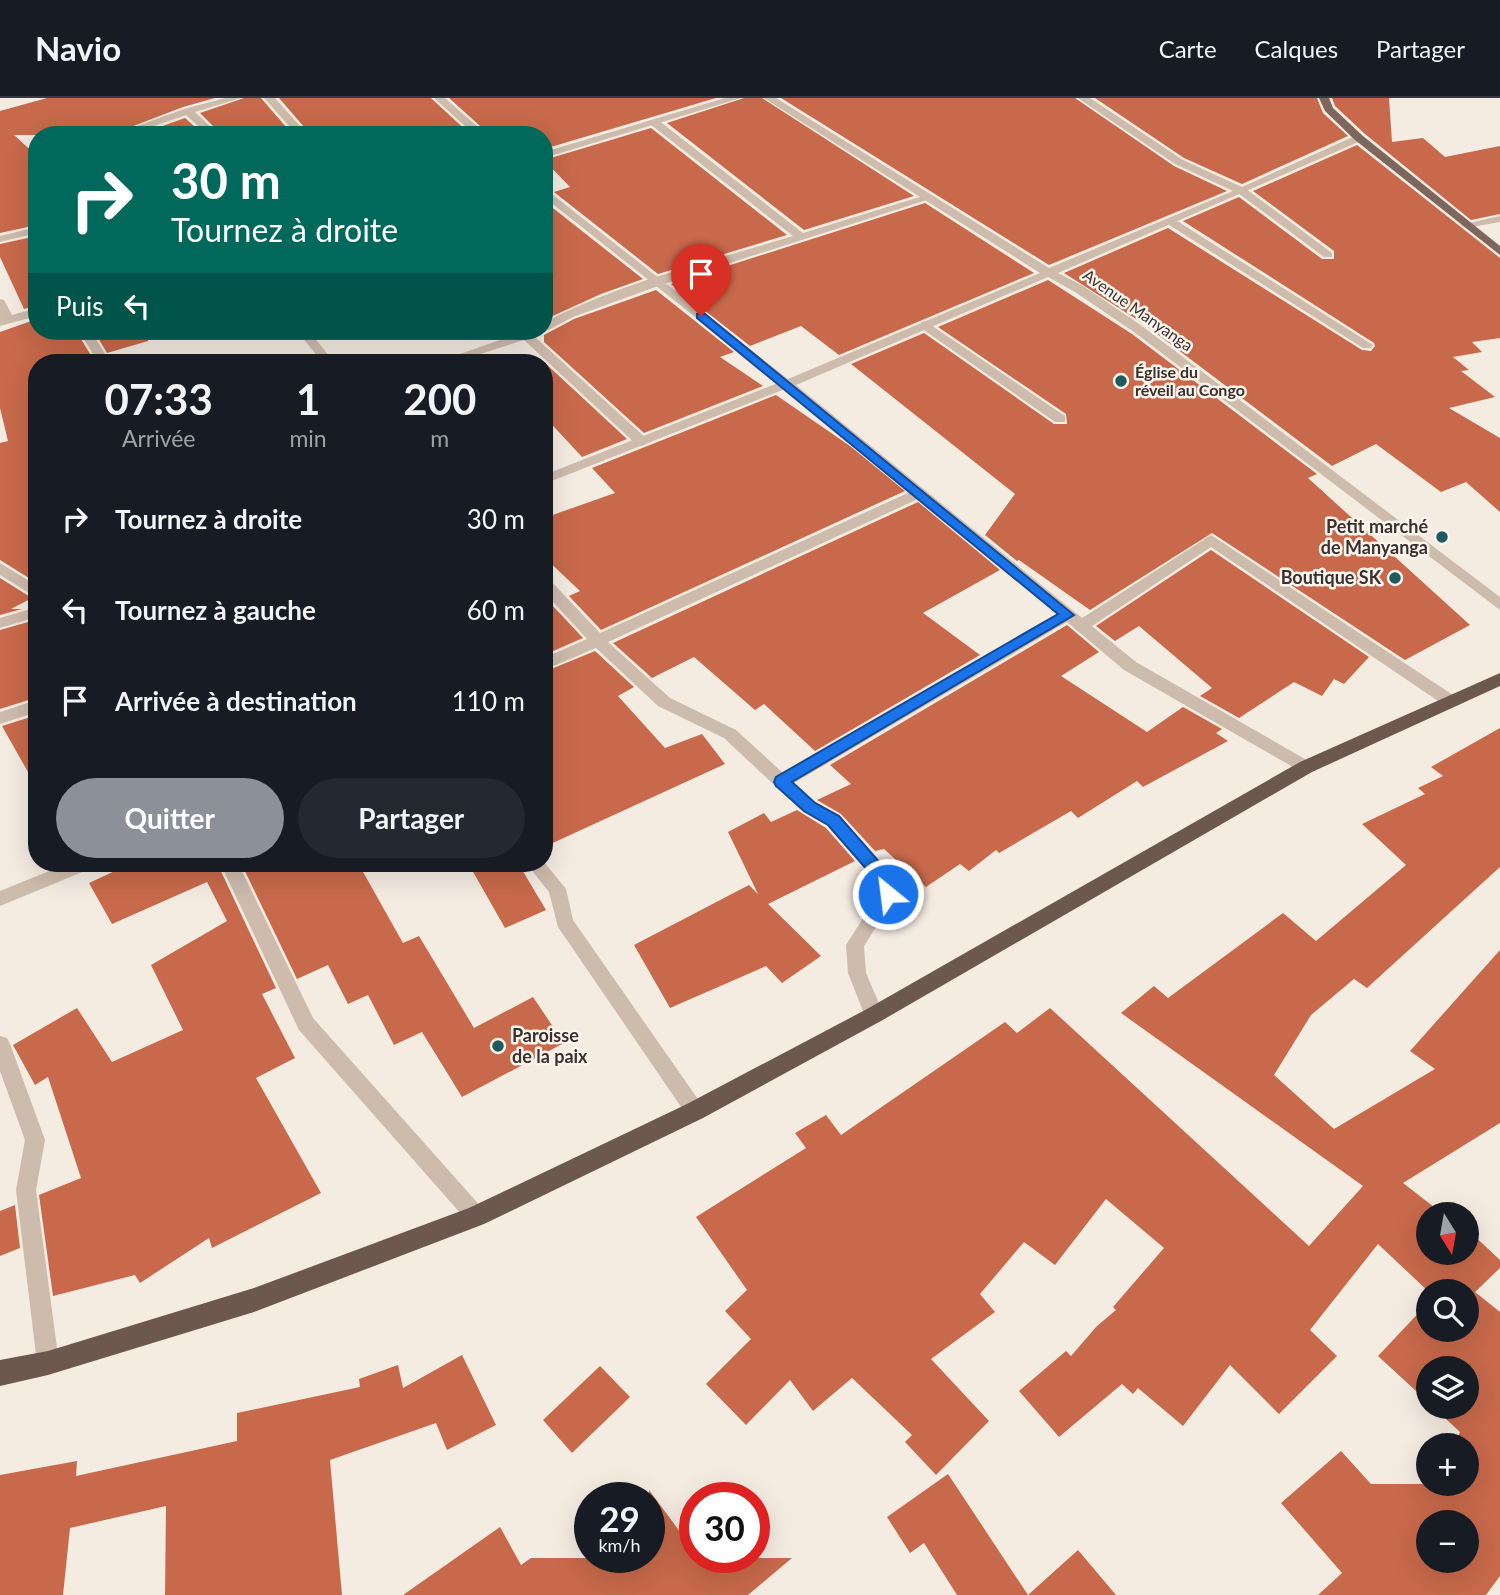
<!DOCTYPE html>
<html lang="fr">
<head>
<meta charset="utf-8">
<style>
	body { margin:0; font-family:Lato,sans-serif; background:#242831; color:#f1f3f6; height:100vh; display:flex; flex-direction:column; font-size:26px; white-space:nowrap }
	* { box-sizing:border-box; margin:0 }
	p { font-size:23px; color:#9ea1a6 }
	.icon { flex:none; width:38px; height:38px; fill:none; stroke:currentColor; stroke-width:2; stroke-linecap:round; stroke-linejoin:round }
	.map { position:relative; flex:1; overflow:hidden }
	.sheet { position:absolute; left:28px; top:256px; width:525px; height:518px; display:flex; flex-direction:column; background:#171b24; border-radius:28px; box-shadow:0 7px 28px #0002 }
	.sheet>* { flex:none }
	.guide { position:absolute; left:28px; top:28px; width:525px; height:214px; border-radius:28px; box-shadow:0 7px 28px #0002; background:#00695c; color:#fff; overflow:hidden }
	.needle { width:46px; rotate:169deg }
	.controls { position:absolute; left:1416px; top:1104px; display:grid; gap:14px }
	.controls a { display:grid; place-items:center; width:63px; height:63px; border-radius:50%; background:#171b24; box-shadow:0 7px 28px #0002; font-size:35px }
	.speed { position:absolute; left:574px; top:1384px; display:flex; gap:14px; font-size:35px; font-weight:700; text-align:center }
	.speed>* { display:grid; place-content:center; width:91px; height:91px; border-radius:50%; background:#171b24; box-shadow:0 7px 28px #0002; line-height:1 }
	.speed small { font-size:18px; font-weight:400 }
	.speed .limit { border:10px solid #d22; background:#fff; color:#111 }
	.pin { position:absolute; display:grid; place-items:center; width:60px; height:60px; color:#fff; margin:-72px -30px; border-radius:50% 50% 50% 0; rotate:-45deg; box-shadow:0 0 7px #0007 }
	.pin .icon { rotate:45deg }
	.me { position:absolute; width:77px; margin:-38px; rotate:331deg; stroke-linejoin:round; filter:drop-shadow(0 0 5px #0008) }
	.turn { display:flex; align-items:center; gap:24px; height:147px; padding:0 28px; font-size:32px }
	.turn .icon { width:91px; height:91px; stroke-width:2.5 }
	.turn b { display:block; font-size:49px; line-height:60px }
	.then { display:flex; align-items:center; height:66px; padding:0 28px; background:#0003; gap:14px; font-size:26px }
	.eta { display:flex; justify-content:space-evenly; align-items:center; height:119px; text-align:center }
	.eta b { font-size:42px; font-weight:700; line-height:49px }
	.action { display:flex; gap:14px; margin-top:auto; padding:14px 28px }
	.action a { flex:1; height:80px; border-radius:42px; background:#8c9099; color:#fff; font-size:28px; font-weight:700; line-height:80px; text-align:center }
	.action a+a { background:#242831; color:#f1f3f6 }
	ul { padding:0; list-style:none }
	li { display:flex; align-items:center; gap:21px; height:91px; padding:0 28px }
	li div { flex:1 }
	li b { display:block; font-size:26px }
	li em { font-style:normal }
	header { display:flex; align-items:center; gap:42px; box-sizing:border-box; height:98px; padding:0 35px; background:#171b24; border-bottom:2px solid #363941 }
	header strong { font-size:33px }
	nav { display:flex; gap:38px; margin-inline-start:auto; font-size:24px }
	.map>svg:first-child { display:block }
	.building { fill:#c8694b; fill-rule:evenodd }
	.lines { fill:none; stroke-linecap:round; stroke-linejoin:round }
	.service { fill:#cdbbac; fill-rule:evenodd }
	.minor { fill:#cdbbac; fill-rule:evenodd }
	.primary { fill:#7d675c; fill-rule:evenodd }
	.trunk { fill:#6c584f; fill-rule:evenodd }
	.route { fill:#1a73e8; stroke:#114b97; stroke-width:2 }
	.poi-dot { fill:#1f5a5e; stroke:#fbf5ee; stroke-width:2.5 }
	.labels { text-anchor:middle; stroke-width:5; stroke-linejoin:round; paint-order:stroke }
	.far-street-label { font-size:16px; fill:#3b302b; stroke:#fbf5ee }
	.far-poi-label { font-size:16px; font-weight:bold; fill:#3b302b; stroke:#fbf5ee; text-anchor:start }
	.poi-label { font-size:18px; font-weight:bold; fill:#3b302b; stroke:#fbf5ee; text-anchor:end }
</style>
</head>
<body>
<header>
<strong>Navio</strong>
<nav><a>Carte</a><a>Calques</a><a>Partager</a></nav>
</header>
<div class="map">
<svg width="1500" height="1497" viewBox="0 0 1500 1497">
	<rect width="100%" height="100%" fill="#f4ebe1"/>
	<!-- building -->
	<path class="building" d="M47 0H215L183 9 110 37H14L37 58V127L0 135V13Z
		M244 0H261L293 37H222L200 15Z
		M279 0H431L471 37H311Z
		M449 0H716L544 51V37H490Z
		M744 0H762L914 98 804 132 667 25Z
		M781 0H1075L1174 68 1227 93 1049 167Z
		M1095 0H1317L1323 15 1348 38 1242 86 1184 60Z
		M1332 0H1389L1392 44 1423 40 1445 59 1500 48V116L1471 122 1365 36 1335 8Z
		M185 20 204 37H137Z
		M651 30 787 137 658 176 554 94 570 89 544 62Z
		M1357 47 1500 160V240L1472 244 1482 254 1453 259 1469 272 1461 273 1495 299 1449 310 1500 340V414L1466 384 1441 394 1376 346 1332 368 1144 226 1064 175 1168 130 1362 252 1371 253 1375 248 1374 245 1183 123 1239 99 1322 161H1334V153L1253 93Z
		M544 103 643 181 601 196 544 222Z
		M925 105 1034 175 839 257 801 228 750 248 671 186Z
		M37 138V208L24 211 0 159V146Z
		M1048 182 1132 236 1317 376 1308 380 1470 527 1405 562 1212 435 1090 512 1019 462 1017 463 985 437 1015 396 851 266 924 235 1054 326H1067L1066 316 938 229Z
		M656 192 734 254 720 259 763 288 644 335 544 244V237L574 221Z
		M37 221V233H76L92 259 75 264H37V485L0 462V345L8 343 0 310V234Z
		M94 233H146L148 243 107 255Z
		M544 264 627 341 582 359 544 318Z
		M776 297 850 348 905 393 601 532 569 498 580 493 544 459V420L615 395 592 370Z
		M918 404 1000 472 923 515 980 557 815 653 764 606 755 612 694 559 652 580 613 545Z
		M1211 452 1369 559 1344 586 1334 581 1322 598 1294 584 1239 620 1200 598 1212 590 1139 528 1115 543 1096 528Z
		M0 480 32 500 11 511H22L0 517Z
		M551 506 583 540 544 557V509Z
		M28 524 35 600 0 611V532Z
		M1067 527 1099 554 1061 578 1147 634 1183 609 1222 631 1216 635 1228 643 1143 689 1137 683 1078 720 1071 713 999 755 996 752 969 773 960 766 926 789 884 751 875 753 841 716 817 702 851 686 830 667Z
		M595 553 634 589 618 598 665 650 702 636 725 666 544 749V574Z
		M37 617V690L2 628Z
		M1500 630V769L1367 890 1354 881 1311 917 1274 977 1334 1031 1435 971 1410 953 1500 852V1025L1403 1085 1443 1116H1428V1155H1466V1134H1470L1500 1162V1170L1475 1194 1500 1214V1478L1486 1497H1318L1342 1475 1281 1405 1341 1353 1371 1386H1466V1348H1454L1460 1334 1433 1309H1466V1270H1428V1304L1378 1258 1428 1205V1232H1466V1194H1429L1378 1146 1310 1232 1337 1258 1279 1316 1230 1267 1183 1328 1138 1290 1133 1296 1122 1286 1059 1339 1019 1293 1066 1253 1071 1258 1097 1228 1116 1212 1113 1209 1164 1150 1106 1101 1055 1167 1024 1144 980 1196 995 1214 931 1261 989 1323 936 1377 905 1344 912 1337 852 1280 813 1313 790 1282 746 1327 706 1286 751 1241 725 1213 747 1192 696 1119 806 1050 795 1035 826 1017 841 1037 1005 924 1017 935 1050 910 1309 1148 1363 1088 1121 915 1154 888 1168 900 1283 815 1316 843 1406 767 1362 726 1425 696 1418 690 1443 678 1431 669ZM1428 1424H1466V1463H1428Z
		M797 712 826 730 855 763 768 806 821 858 782 885 766 868 670 910 634 847 749 787 758 796 728 734 764 715 771 724Z
		M132 765H217L276 890 262 896 295 960 256 980 321 1095 212 1150 209 1140 140 1185 135 1177 53 1198 39 1097 81 1080 48 979 35 987 13 947 77 910 112 964 183 932 151 867 227 823 207 784 112 826 89 785Z
		M241 765H358L403 845 419 838 474 930 533 899 564 945 462 999 422 934 394 947 368 897 348 906 328 867 297 881Z
		M468 765H518L546 812 505 830Z
		M15 1107 20 1150 0 1158V1113Z
		M462 1257 496 1327 447 1352 436 1325 330 1362 342 1497H165L166 1408 70 1430 63 1497H0V1377L77 1363 76 1378 237 1343V1315L360 1289 359 1281 398 1267 403 1290Z
		M600 1268 630 1299 572 1355 543 1322Z
		M948 1376 1028 1497 1078 1452 1116 1497H957L924 1445 910 1455 887 1419Z
		M649 1392 695 1454V1460H792L748 1497H403L500 1429 521 1467 531 1460H649Z"/>
	<g class="lines">
		<!-- service -->
		<path class="service" d="M225 0H241L195 14 219 37H208L186 17 128 37H112L184 11Z
			M264 0H275L308 37H297Z
			M650 22H658L803 135 926 97 936 99 661 187 573 219 535 239 647 341 649 344 642 348 637 347 524 242 455 264H437L517 236 515 233H544V225C615 186 715 162 793 138L650 26Z
			M1238 91H1246L1332 155V159H1324L1238 95Z
			M1500 118V124L1466 130 1460 127Z
			M1166 121H1174L1373 247 1371 250H1363L1166 125Z
			M925 223 1065 318V324H1055L921 230V224Z
			M79 233H91L110 264H98Z
			M1211 437 1456 599 1458 603 1456 607H1444L1211 449 1086 532H1076L1073 528 1076 524Z
			M37 509V519L0 530V520Z
			M37 602V614L0 626V614Z
			M69 765H95L92 770 0 808V793Z
			M0 938 7 940 10 946 45 1042 36 1092 59 1265 56 1273 48 1276 40 1273 37 1265 16 1092 25 1042 0 973Z"/>
		<!-- minor -->
		<path class="minor" d="M434 0H445L487 37H475Z
			M725 0H741L544 60V54Z
			M764 0H776L1049 170 1233 93 1175 66 1078 0H1090L1183 62 1242 89 1355 38H1363V42L1058 175 1083 188 1142 228 1500 499V512L1134 234 1075 194 1048 179 796 287 1136 564 1312 665 1314 669 1306 675 1300 673 1124 572 1067 524 794 685 815 704 840 718 889 774 897 796 864 848 866 875 884 917 881 923 874 925 867 923 848 875 846 847 879 795 875 782 828 728 803 714 724 640 658 608 596 550 544 572V560L587 541 544 494V479L549 481 600 535 910 394 785 291 544 386V377L778 285 544 99V90L788 281 1040 175ZM918 401 1057 516 783 675 736 632 670 600 608 544Z
			M37 129V135L0 144V138Z
			M0 201 4 202 12 217 37 210V218L0 228Z
			M297 233H309L334 264H322Z
			M0 465 37 488V500L0 477Z
			M544 764 566 791 573 822 702 1007 705 1013 702 1019 695 1022 688 1019 558 829 549 794 526 765Z
			M220 765H238L313 920 483 1111 487 1118 483 1125 476 1128 469 1125 299 932Z"/>
		<!-- primary -->
		<path class="primary" d="M1319 0H1329L1333 10 1363 38 1500 148V157L1355 42 1325 13Z"/>
		<!-- trunk -->
		<path class="trunk" d="M1500 575V588L1312 674 881 923 703 1020 484 1126 254 1214 48 1277 0 1288V1262L48 1253 254 1190 469 1110 687 1006 867 911 1300 664Z"/>
	</g>
	<!-- route -->
	<path class="route" d="M697 216H705L1074 517 792 684 815 705 839 718 889 775 897 796 894 801H883L876 782 828 727 804 713 776 688 774 684 776 679 1058 516 697 220Z"/>
	<!-- markers -->
	<g class="poi-dot">
		<circle cx="1121" cy="283" r="7"/>
		<circle cx="1442" cy="439" r="7"/>
		<circle cx="1395" cy="480" r="7"/>
		<circle cx="498" cy="948" r="7"/>
	</g>
	<g class="labels">
		<!-- far-street labels -->
		<g class="far-street-label">
			<text transform="translate(1138 212) rotate(35)" y="6">Avenue Manyanga</text>
		</g>
		<!-- far-poi labels -->
		<g class="far-poi-label">
			<text x="1135" y="280">Église du<tspan x="1135" dy="18">réveil au Congo</tspan></text>
		</g>
		<!-- poi labels -->
		<g class="poi-label">
			<text x="1428" y="435">Petit marché<tspan x="1428" dy="21">de Manyanga</tspan></text>
			<text x="1381" y="486">Boutique SK</text>
			<text x="512" y="944" text-anchor="start">Paroisse<tspan x="512" dy="21">de la paix</tspan></text>
		</g>
	</g>
</svg>
<div class="controls">
<a><svg class="needle" viewBox="-14 -14 28 28"><path d="M0-13l5 13h-10z" fill="#e53935"/><path d="M0 13l5-13h-10z" fill="#9ea1a6"/></svg></a>
<a><svg class="icon" aria-label="search" viewBox="0 0 24 24"><circle cx="10" cy="10" r="6"/><path d="M15 15l6 6"/></svg></a>
<a><svg class="icon" aria-label="layers" viewBox="0 0 24 24"><path d="M12 4l9 5-9 5-9-5zM3 14l9 5 9-5"/></svg></a>
<a>+</a>
<a>−</a>
</div>
<div class="speed"><div>29<small>km/h</small></div><div class="limit">30</div></div>
<div class="pin" style="left:701px;top:218px;background:#d93025"><svg class="icon" aria-label="arrive" viewBox="0 0 24 24"><path d="M6 21V4h12l-3 4 3 4H6"/></svg></div>
<svg class="me" style="left:888px;top:796px" viewBox="-20 -20 40 40"><circle r="17" fill="#1a73e8" stroke="#fff" stroke-width="3"/><path d="M0-11L8 9 0 5-8 9z" fill="#fff"/></svg>
<div class="guide">
<div class="turn"><svg class="icon" aria-label="right" viewBox="0 0 24 24"><path d="M7 20v-9h11M14 6l5 5-5 5"/></svg><div><b>30 m</b>Tournez à droite</div></div>
<div class="then">Puis<svg class="icon" aria-label="left" viewBox="0 0 24 24"><path d="M17 20v-9H6M10 6l-5 5 5 5"/></svg></div>
</div>
<section class="sheet">
<div class="eta">
<div><b>07:33</b><p>Arrivée</p></div>
<div><b>1</b><p>min</p></div>
<div><b>200</b><p>m</p></div>
</div>
<ul>
<li><svg class="icon" aria-label="right" viewBox="0 0 24 24"><path d="M7 20v-9h11M14 6l5 5-5 5"/></svg><div><b>Tournez à droite</b></div><em>30 m</em></li>
<li><svg class="icon" aria-label="left" viewBox="0 0 24 24"><path d="M17 20v-9H6M10 6l-5 5 5 5"/></svg><div><b>Tournez à gauche</b></div><em>60 m</em></li>
<li><svg class="icon" aria-label="arrive" viewBox="0 0 24 24"><path d="M6 21V4h12l-3 4 3 4H6"/></svg><div><b>Arrivée à destination</b></div><em>110 m</em></li>
</ul>
<div class="action"><a>Quitter</a><a>Partager</a></div>
</section>
</div>
</body>
</html>
